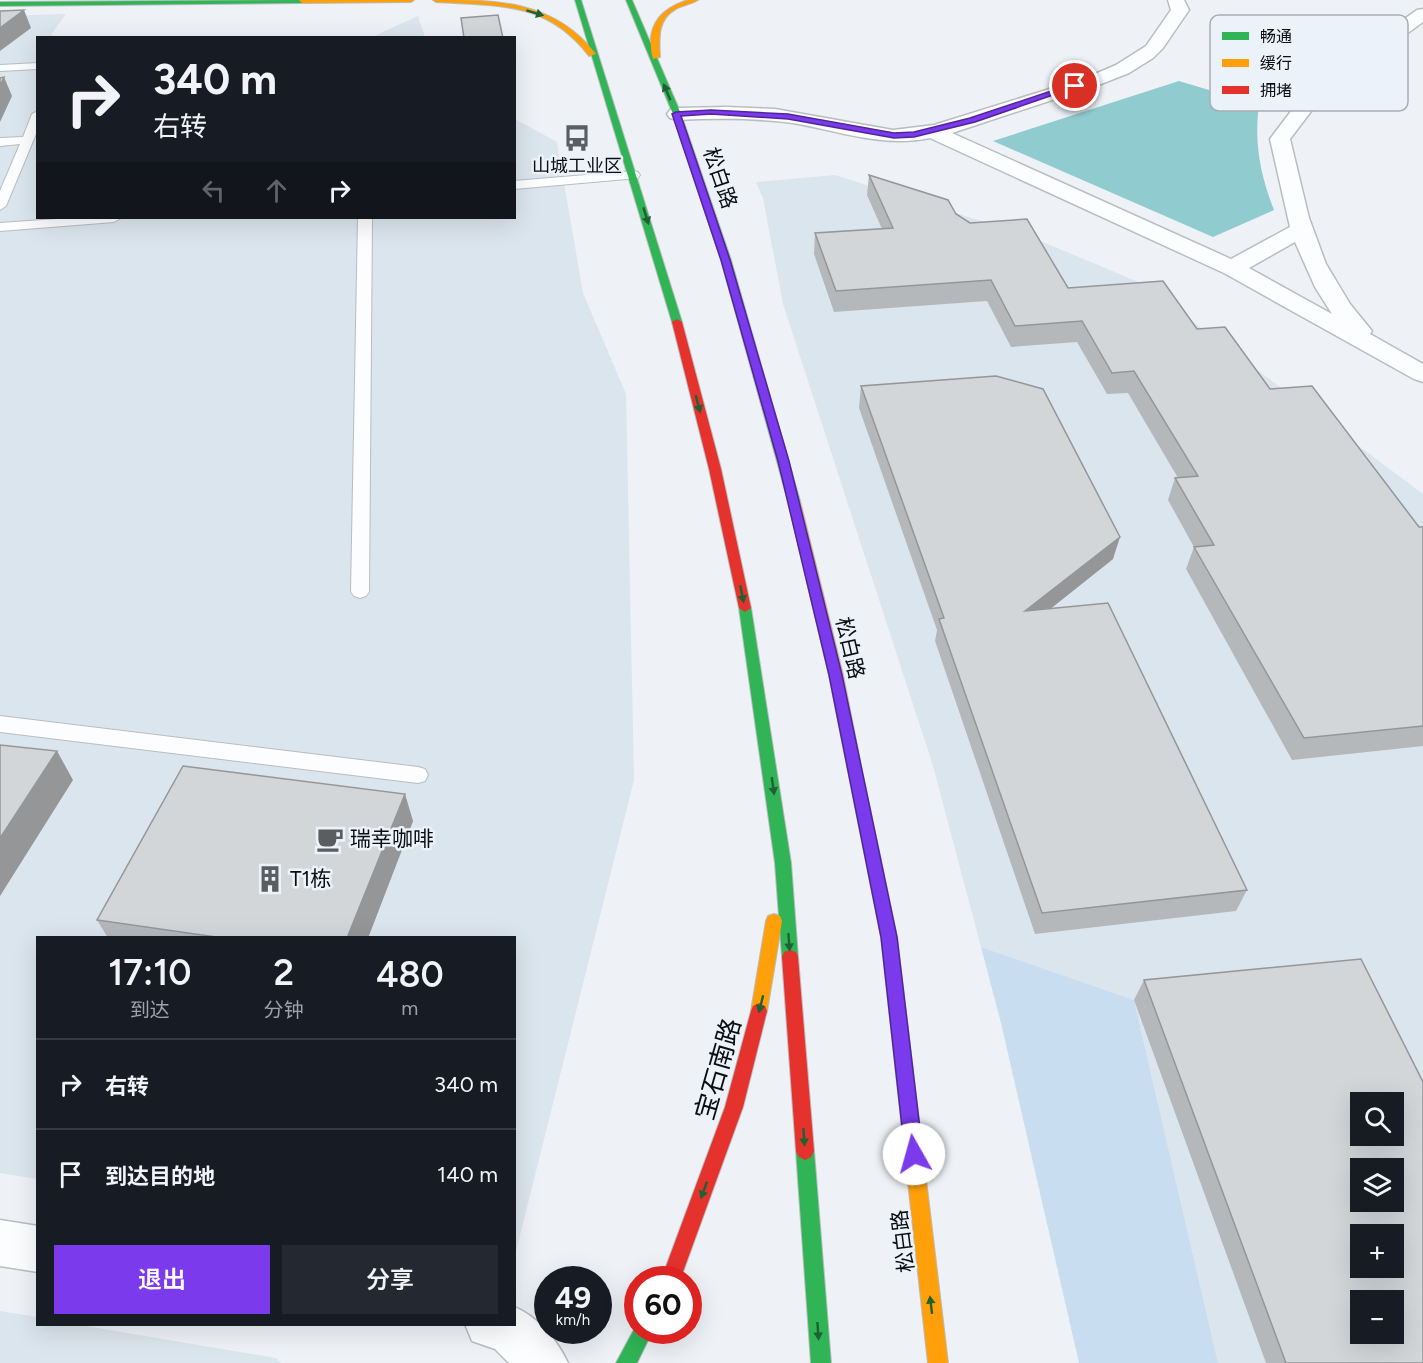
<!DOCTYPE html>
<html lang="zh">
<head>
<meta charset="utf-8">
<style>
	body { margin:0; font-family:Figtree,"Noto Sans SC",sans-serif; background:#242831; color:#f1f3f6; height:100vh; display:flex; flex-direction:column; font-size:22px; white-space:nowrap }
	* { box-sizing:border-box; margin:0 }
	p { font-size:20px; color:#9ea1a6 }
	.icon { flex:none; width:33px; height:33px; fill:none; stroke:currentColor; stroke-width:2; stroke-linecap:round; stroke-linejoin:round }
	.map { position:relative; flex:1; overflow:hidden }
	.panel { position:absolute; left:36px; top:936px; width:480px; height:390px; display:flex; flex-direction:column; background:#171b24; border-radius:0px; box-shadow:0 6px 24px #0002 }
	.panel>* { flex:none }
	.hud { position:absolute; left:36px; top:36px; width:480px; height:183px; border-radius:0px; box-shadow:0 6px 24px #0002; background:#171b24; color:#f1f3f6; overflow:hidden }
	.buttons { position:absolute; left:1350px; top:1092px; display:grid; gap:12px }
	.buttons a { display:grid; place-items:center; width:54px; height:54px; border-radius:0px; background:#171b24; box-shadow:0 6px 24px #0002; font-size:30px }
	.speed { position:absolute; left:534px; top:1266px; display:flex; gap:12px; font-size:30px; font-weight:700; text-align:center }
	.speed>* { display:grid; place-content:center; width:78px; height:78px; border-radius:50%; background:#171b24; box-shadow:0 6px 24px #0002; line-height:1 }
	.speed small { font-size:15px; font-weight:400 }
	.speed .limit { border:9px solid #d22; background:#fff; color:#111 }
	.pin { position:absolute; display:grid; place-items:center; width:51px; height:51px; color:#fff; margin:-26px; border:3px solid #fff; border-radius:50%; box-shadow:0 2px 6px #0007 }
	.me { position:absolute; width:66px; margin:-33px; rotate:353deg; stroke-linejoin:round; filter:drop-shadow(0 0 4px #0008) }
	.turn { display:flex; align-items:center; gap:21px; height:126px; padding:0 18px; font-size:27px }
	.turn .icon { width:78px; height:78px; stroke-width:2.5 }
	.turn b { display:block; font-size:42px; line-height:51px }
	.lanes { display:flex; align-items:center; height:57px; padding:0 18px; background:#0003; justify-content:center; gap:30px; direction:ltr }
	.lanes .off { opacity:.35 }
	.eta { display:flex; justify-content:space-evenly; align-items:center; height:102px; text-align:center }
	.eta b { font-size:36px; font-weight:600; line-height:42px }
	.button { display:flex; gap:12px; margin-top:auto; padding:12px 18px }
	.button a { flex:1; height:69px; border-radius:0px; background:#7c3aed; color:#fff; font-size:24px; font-weight:600; line-height:69px; text-align:center }
	.button a+a { background:#242831; color:#f1f3f6 }
	ul { padding:0; list-style:none }
	li { display:flex; align-items:center; gap:18px; height:90px; padding:0 18px; border-top:2px solid #363941 }
	li div { flex:1 }
	li b { display:block; font-size:22px }
	li em { font-style:normal }
	.map>svg:first-child { display:block }
	.built { fill:#dbe5ed; fill-rule:evenodd }
	.green { fill:#c8ddef }
	.water { fill:#90cccf }
	.lines { fill:none; stroke-linecap:round; stroke-linejoin:round }
	.lane-casing { stroke:#b9bdc0; stroke-width:2 }
	.street-casing { stroke:#b9bdc0; stroke-width:3 }
	.fast-casing { stroke:#b9bdc0; stroke-width:2 }
	.slow-casing { stroke:#b9bdc0; stroke-width:2 }
	.jam-casing { stroke:#b9bdc0; stroke-width:2 }
	.lane { fill:#fcfdfe; fill-rule:evenodd }
	.street { fill:#fcfdfe; fill-rule:evenodd }
	.fast { fill:#30b455; fill-rule:evenodd }
	.slow { fill:#ff9f0a; fill-rule:evenodd }
	.jam { fill:#e5322d; fill-rule:evenodd }
	.wall { fill:#b5b8bb }
	.shaded-wall { fill:#949698 }
	.building { fill:#d3d6d9; stroke:#949698; stroke-width:1.5; fill-rule:evenodd }
	.oneway { fill:#1e6132 }
	.route { fill:#7c3aed; stroke:#51269a; stroke-width:1.5 }
	.labels { text-anchor:middle; stroke-width:5; stroke-linejoin:round; paint-order:stroke }
	.far-poi-label { font-size:18px; fill:#0b0e10; stroke:#ebf2f9 }
	.street-label { font-size:21px; fill:#0b0e10; stroke:#ebf2f9 }
	.poi-label { font-size:21px; fill:#0b0e10; stroke:#ebf2f9; text-anchor:start }
	.near-street-label { font-size:26px; fill:#0b0e10; stroke:#ebf2f9 }
	.key { fill:#ebf2f9; stroke:#a8aeb3; stroke-width:1.5 }
	.key-label { font-size:16px; fill:#0b0e10 }
</style>
</head>
<body>
<div class="map">
<svg width="1423" height="1363" viewBox="0 0 1423 1363">
	<rect width="100%" height="100%" fill="#eef2f6"/>
	<!-- built -->
	<path class="built" d="M66 14 51 35 60 37 38 38V218H514L515 119 557 142 583 293 626 394 634 780 515 1255 514 938H38L37 1179 0 1173V16Z
		M418 16 425 37H372Z
		M835 175 1026 235 1141 283 1423 494V1363H1218L1134 1000 981 947 933 766 783 304 763 198 756 182ZM1360 1102H1394V1136H1360ZM1360 1168H1394V1202H1360ZM1360 1234H1394V1268H1360ZM1360 1300H1394V1334H1360Z
		M0 1311 37 1317 38 1324 80 1325 276 1358 281 1363H0Z"/>
	<!-- green -->
	<path class="green" d="M981 947 1134 1000 1218 1363H1079L1001 1023Z"/>
	<!-- water -->
	<path class="water" d="M1179 81 1259 105C1254 143 1260 174 1274 210L1213 237 993 141Z"/>
	<g class="lines">
		<defs>
			<path id="lane" d="M38 63V69L0 71V65Z
				M38 111V129L6 206 0 210V191L20 144 0 146V138L23 137 32 114Z
				M634 171 638 172 640 175 638 178 514 189V181Z
				M71 218H121L114 222 0 231V223Z
				M358 218H372L369 592 366 596 360 598 354 596 351 592Z
				M0 716 418 767 425 769 428 775 425 781 418 783 0 732Z"/>
			<path id="street" d="M1168 0H1184L1189 10 1163 48 1153 58 1129 73 1101 84 952 133 1231 259 1290 227 1270 139 1273 135 1311 85 1417 10 1423 9V22L1325 93 1290 139 1309 218 1326 264 1350 304 1372 331 1370 334 1423 364V382L1414 379 1224 273 930 138C882 148 840 131 793 123 755 118 716 118 677 120L670 118 667 114 670 110 677 108 726 107 775 109 893 130 934 125 1088 77 1116 65 1146 46 1171 10ZM1295 242 1315 287 1332 314 1249 268Z
				M0 1220 38 1226V1272L0 1266Z
				M514 1307C537 1316 558 1341 568 1363H509L495 1349 472 1341 465 1324H514Z"/>
			<path id="fast" d="M305 0 302 3 0 6V2Z
				M575 0H581L682 322 681 324H673L672 322Z
				M626 0H632L681 114 731 260 800 501 798 504H790L788 501 721 260 673 114Z
				M745 604 751 608 791 863 798 957 796 962 790 964 784 962 782 957 775 863 739 608Z
				M854 760 859 762 861 766 897 937 922 1146 919 1152 913 1155 907 1152 904 1146 881 937 847 766 849 762Z
				M805 1142 811 1145 814 1151 831 1363H811L796 1151 799 1145Z
				M638 1322V1330H653L637 1363H616Z"/>
			<path id="slow" d="M299 0H414L411 2 302 3Z
				M433 0C497 0 553 0 596 54L589 56C547 1 499 6 436 2Z
				M688 0H698C692 4 683 5 676 9 657 19 659 39 660 57L653 59C645 28 659 9 688 0Z
				M794 497 800 501 843 675 861 766 859 770H849L847 766 829 675 788 501Z
				M774 914 780 916 782 921 767 1011 765 1016 759 1019 753 1016 751 1011 766 921 768 916Z
				M913 1137 919 1140 922 1146 948 1363H928L904 1146 907 1140Z"/>
			<path id="jam" d="M677 319 682 322 721 469 751 608 745 612 739 608 709 469 672 322Z
				M790 950 796 952 798 957 814 1151 811 1157 805 1160 799 1157 796 1151 782 957 784 952Z
				M759 1003 765 1006 767 1011 743 1107 680 1280H661L725 1107 751 1011 753 1006Z"/>
		</defs>
		<!-- lane casing -->
		<use href="#lane" class="lane-casing"/>
		<!-- street casing -->
		<use href="#street" class="street-casing"/>
		<!-- fast casing -->
		<use href="#fast" class="fast-casing"/>
		<!-- slow casing -->
		<use href="#slow" class="slow-casing"/>
		<!-- jam casing -->
		<use href="#jam" class="jam-casing"/>
		<!-- lane -->
		<use href="#lane" class="lane"/>
		<!-- street -->
		<use href="#street" class="street"/>
		<!-- fast -->
		<use href="#fast" class="fast"/>
		<!-- slow -->
		<use href="#slow" class="slow"/>
		<!-- jam -->
		<use href="#jam" class="jam"/>
	</g>
	<!-- wall -->
	<path class="wall" d="M869 175 956 214 1068 288 1197 329 1270 389 1419 527H1423V746L1292 760 1186 569 1194 547 1168 500 1175 478H1178L1128 393 1107 394 1077 342 1011 347 987 301 834 312 814 254 815 233 882 229 867 195Z
		M861 386 1113 559 1050 609 1247 890 1236 911 1035 934 935 641 937 630 859 408Z
		M413 821 368 938H108L97 920Z
		M1144 980 1423 1363H1266L1134 1000Z"/>
	<!-- shaded-wall -->
	<path class="shaded-wall" d="M24 10 31 28 0 51V28Z
		M4 77 12 96 0 122V86Z
		M1120 537 1113 559 1020 633 1025 611Z
		M57 751 73 780 0 896V838Z
		M405 794 413 821 368 938H347Z"/>
	<!-- building -->
	<path class="building" d="M24 10 0 28V11Z
		M498 15 503 38H464L461 18Z
		M4 77 0 86V78Z
		M869 175 948 200 956 214 970 223 1027 219 1068 288 1163 281 1197 329 1225 327 1270 389 1312 386 1419 527H1423V726L1304 738 1194 547 1214 545 1175 478 1198 476 1134 371 1112 373 1082 321 1015 326 991 280 836 291 815 233 893 228Z
		M996 376 1043 389 1120 537 1025 611 1108 603 1247 890 1042 913 939 619 944 618 861 386Z
		M0 745 57 751 0 838Z
		M183 766 405 794 347 938H223L97 920Z
		M1361 959 1423 1082V1363H1286L1144 980ZM1360 1102H1394V1136H1360ZM1360 1168H1394V1202H1360ZM1360 1234H1394V1268H1360ZM1360 1300H1394V1334H1360Z"/>
	<!-- one-way arrows -->
	<defs><path id="oneway-solid" d="M-6-.8H1V-3.2L6.5 0L1 3.2V.8H-6Z" transform="scale(1.5)"/></defs>
	<g class="oneway">
		<use href="#oneway-solid" transform="translate(535 13) rotate(17)"/>
		<use href="#oneway-solid" transform="translate(667 92) rotate(-113)"/>
		<use href="#oneway-solid" transform="translate(646 216) rotate(73)"/>
		<use href="#oneway-solid" transform="translate(698 404) rotate(75)"/>
		<use href="#oneway-solid" transform="translate(742 594) rotate(79)"/>
		<use href="#oneway-solid" transform="translate(773 786) rotate(82)"/>
		<use href="#oneway-solid" transform="translate(789 942) rotate(86)"/>
		<use href="#oneway-solid" transform="translate(761 1004) rotate(104)"/>
		<use href="#oneway-solid" transform="translate(804 1137) rotate(86)"/>
		<use href="#oneway-solid" transform="translate(704 1190) rotate(110)"/>
		<use href="#oneway-solid" transform="translate(931 1305) rotate(-97)"/>
		<use href="#oneway-solid" transform="translate(818 1331) rotate(86)"/>
	</g>
	<!-- route -->
	<path class="route" d="M1072 84 1079 86 975 122 914 137 894 138 788 119 711 114 681 116 730 260 789 461 842 675 897 937 923 1154 920 1161 914 1163 907 1161 905 1154 881 937 829 675 778 461 721 260 672 114 676 112 711 110 788 114 894 133 914 132 970 118Z"/>
	<!-- icons -->
	<defs>
		<symbol id="bus-bare" viewBox="-9 -9 18 18"><path d="M-5-6H5V4H4V6H2V4H-2V6H-4V4H-5ZM-3.5-4V0h7V-4ZM-3.5 1.2v1.5H-2V1.2ZM2 1.2v1.5H3.5V1.2Z" fill="#5a5e60" stroke="#ebf2f9" stroke-width="2.5" paint-order="stroke"/></symbol>
		<symbol id="cafe-bare" viewBox="-9 -9 18 18"><path d="M-5.5-4.5H6V0H3Q3 3.5 0 3.5H-2.5Q-5.5 3.5-5.5 0ZM3-3.2v2h1.7v-2ZM-6 4.5H4V6H-6Z" fill="#5a5e60" stroke="#ebf2f9" stroke-width="2.5" paint-order="stroke"/></symbol>
		<symbol id="building-bare" viewBox="-9 -9 18 18"><path d="M-4-6H4V6H1V3H-1V6H-4ZM-2.5-4.3h1.7v1.8h-1.7ZM.8-4.3h1.7v1.8H.8ZM-2.5-1h1.7V.8h-1.7ZM.8-1h1.7V.8H.8Z" fill="#5a5e60" stroke="#ebf2f9" stroke-width="2.5" paint-order="stroke"/></symbol>
	</defs>
	<g fill-rule="evenodd">
		<use href="#bus-bare" x="558" y="119" width="38" height="38"/>
		<use href="#cafe-bare" x="311" y="820" width="38" height="38"/>
		<use href="#building-bare" x="251" y="860" width="38" height="38"/>
	</g>
	<g class="labels">
		<!-- far-poi labels -->
		<g class="far-poi-label">
			<text x="577" y="172">山城工业区</text>
		</g>
		<!-- street labels -->
		<g class="street-label">
			<text transform="translate(720 178) rotate(71)" y="7">松白路</text>
			<text transform="translate(850 648) rotate(77)" y="7">松白路</text>
			<text transform="translate(903 1241) rotate(-97)" y="7">松白路</text>
		</g>
		<!-- poi labels -->
		<g class="poi-label">
			<text x="350" y="846">瑞幸咖啡</text>
			<text x="290" y="886">T1栋</text>
		</g>
		<!-- near-street labels -->
		<g class="near-street-label">
			<text transform="translate(718 1069) rotate(-74)" y="9">宝石南路</text>
		</g>
	</g>
	<!-- legend -->
	<rect x="1210" y="15" width="198" height="96" rx="9" class="key"/>
	<rect x="1222" y="32" width="27" height="8" fill="#30b455"/>
	<rect x="1222" y="59" width="27" height="8" fill="#ff9f0a"/>
	<rect x="1222" y="86" width="27" height="8" fill="#e5322d"/>
	<g class="key-label">
		<text x="1260" y="42">畅通</text>
		<text x="1260" y="69">缓行</text>
		<text x="1260" y="96">拥堵</text>
	</g>
</svg>
<div class="buttons">
<a><svg class="icon" aria-label="search" viewBox="0 0 24 24"><circle cx="10" cy="10" r="6"/><path d="M15 15l6 6"/></svg></a>
<a><svg class="icon" aria-label="layers" viewBox="0 0 24 24"><path d="M12 4l9 5-9 5-9-5zM3 14l9 5 9-5"/></svg></a>
<a>+</a>
<a>−</a>
</div>
<div class="speed"><div>49<small>km/h</small></div><div class="limit">60</div></div>
<div class="pin" style="left:1075px;top:86px;background:#d93025"><svg class="icon" aria-label="arrive" viewBox="0 0 24 24"><path d="M6 21V4h12l-3 4 3 4H6"/></svg></div>
<svg class="me" style="left:914px;top:1154px" viewBox="-20 -20 40 40"><circle r="19" fill="#fff"/><path d="M0-13L10 11 0 6-10 11z" fill="#7c3aed"/></svg>
<div class="hud">
<div class="turn"><svg class="icon" aria-label="right" viewBox="0 0 24 24"><path d="M7 20v-9h11M14 6l5 5-5 5"/></svg><div><b>340 m</b>右转</div></div>
<div class="lanes"><svg class="icon off" aria-label="left" viewBox="0 0 24 24"><path d="M17 20v-9H6M10 6l-5 5 5 5"/></svg><svg class="icon off" aria-label="ahead" viewBox="0 0 24 24"><path d="M12 20V5M6 11l6-6 6 6"/></svg><svg class="icon" aria-label="right" viewBox="0 0 24 24"><path d="M7 20v-9h11M14 6l5 5-5 5"/></svg></div>
</div>
<section class="panel">
<div class="eta">
<div><b>17:10</b><p>到达</p></div>
<div><b>2</b><p>分钟</p></div>
<div><b>480</b><p>m</p></div>
</div>
<ul>
<li><svg class="icon" aria-label="right" viewBox="0 0 24 24"><path d="M7 20v-9h11M14 6l5 5-5 5"/></svg><div><b>右转</b></div><em>340 m</em></li>
<li><svg class="icon" aria-label="arrive" viewBox="0 0 24 24"><path d="M6 21V4h12l-3 4 3 4H6"/></svg><div><b>到达目的地</b></div><em>140 m</em></li>
</ul>
<div class="button"><a>退出</a><a>分享</a></div>
</section>
</div>
</body>
</html>
